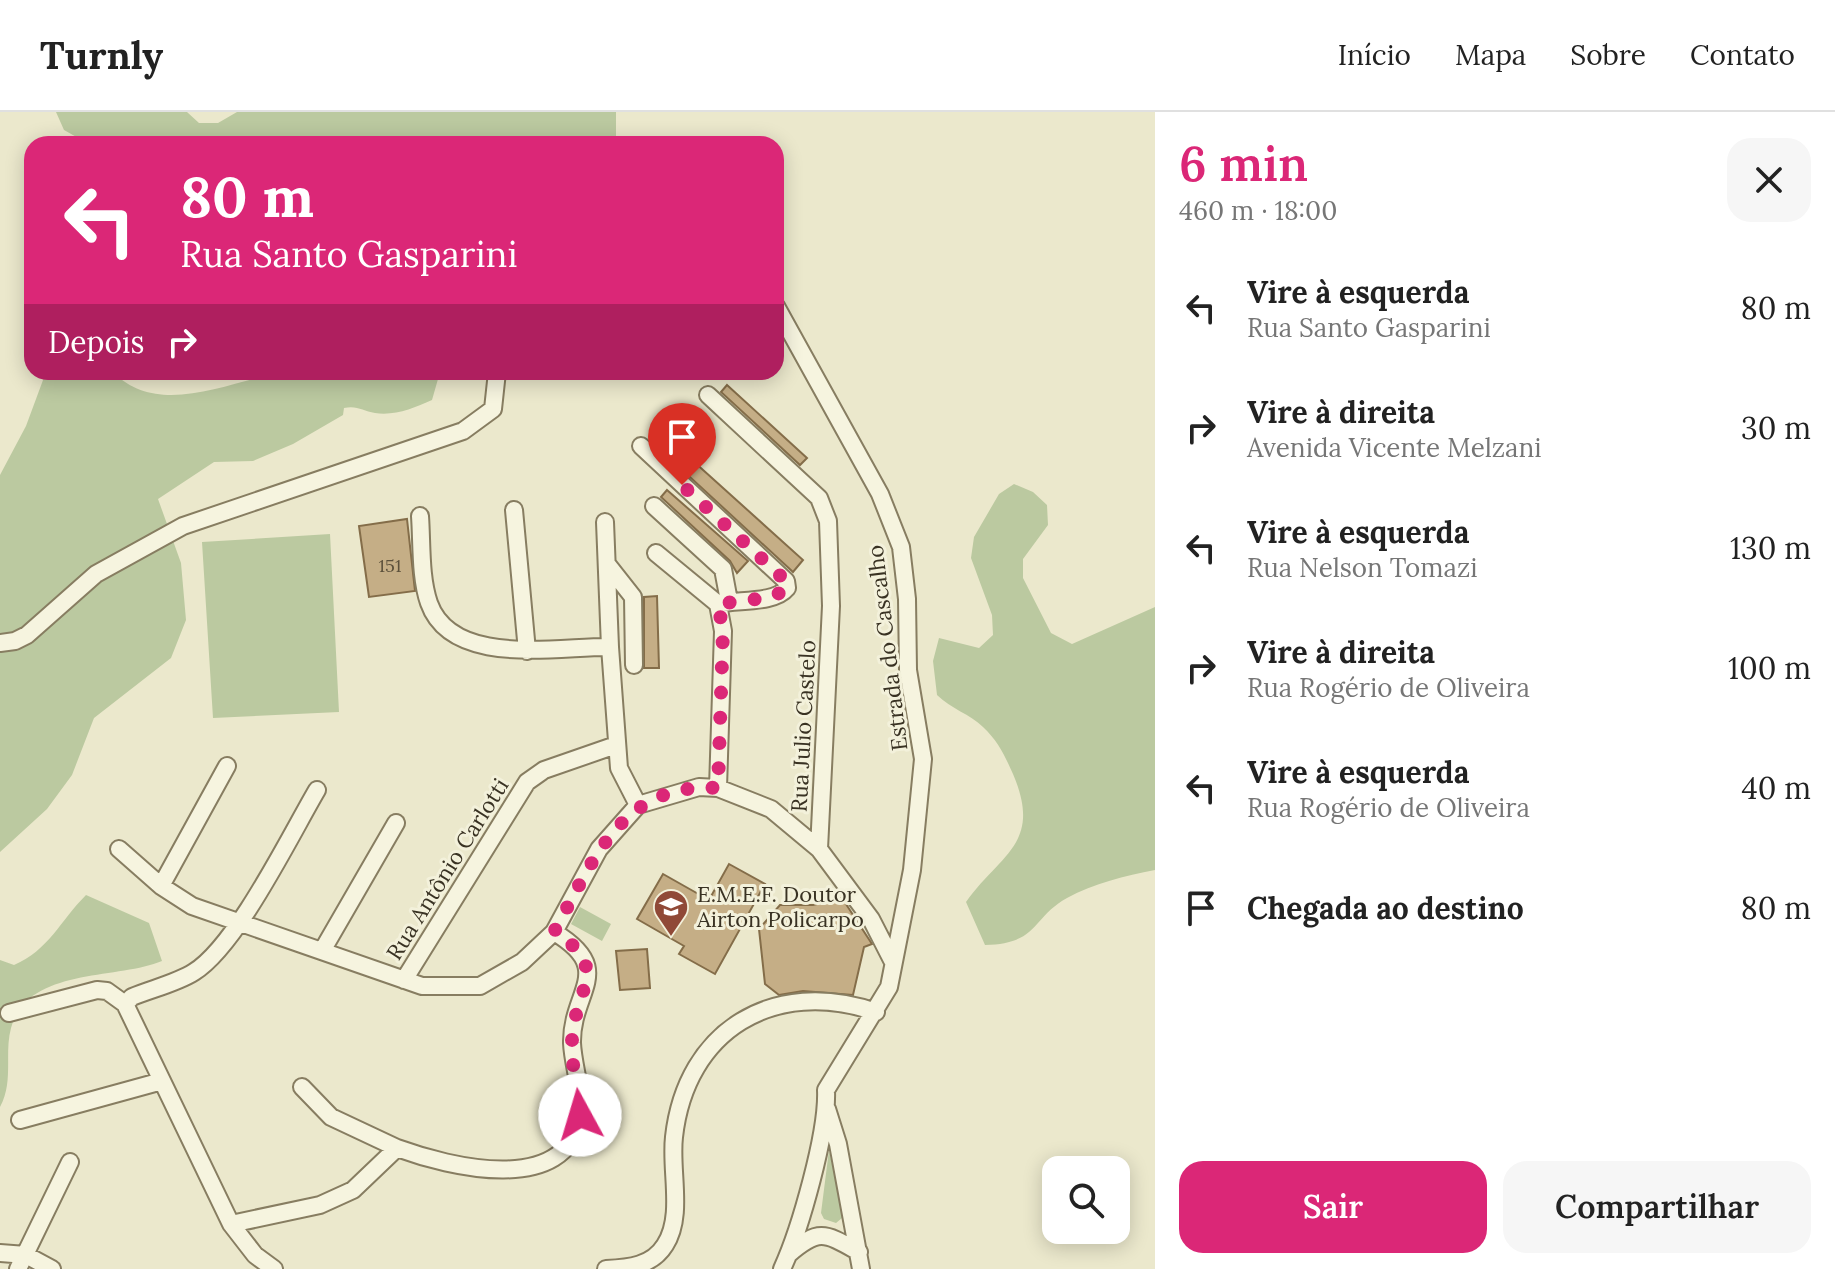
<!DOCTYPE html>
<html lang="pt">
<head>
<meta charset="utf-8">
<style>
	body { margin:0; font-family:Lora,serif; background:#f6f6f6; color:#222; height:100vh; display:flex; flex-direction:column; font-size:30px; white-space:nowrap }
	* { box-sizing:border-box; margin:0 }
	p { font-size:26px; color:#767676 }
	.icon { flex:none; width:44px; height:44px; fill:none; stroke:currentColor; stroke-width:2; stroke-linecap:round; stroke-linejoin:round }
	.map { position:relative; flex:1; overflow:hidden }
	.side { display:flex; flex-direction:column; background:#fff; width:680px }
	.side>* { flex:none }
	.top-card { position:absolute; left:24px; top:24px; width:760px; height:244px; border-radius:24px; box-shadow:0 4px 20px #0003; background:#db2777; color:#fff; overflow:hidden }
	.buttons { position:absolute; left:1042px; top:1044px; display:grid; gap:16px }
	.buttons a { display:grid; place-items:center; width:88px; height:88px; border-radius:16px; background:#fff; box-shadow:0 4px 20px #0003; font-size:40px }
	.pin { position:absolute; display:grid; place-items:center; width:68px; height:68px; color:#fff; margin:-82px -34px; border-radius:50% 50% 50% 0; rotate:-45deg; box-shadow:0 0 8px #0007 }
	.pin .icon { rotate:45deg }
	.me { position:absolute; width:88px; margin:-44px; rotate:354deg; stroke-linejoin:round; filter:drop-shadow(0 0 6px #0008) }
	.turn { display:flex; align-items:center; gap:28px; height:168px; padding:0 24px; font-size:36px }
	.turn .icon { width:104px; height:104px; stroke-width:2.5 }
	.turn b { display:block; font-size:56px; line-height:68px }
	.then { display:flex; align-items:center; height:76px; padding:0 24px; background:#0003; gap:16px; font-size:30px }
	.round { display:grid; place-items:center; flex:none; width:84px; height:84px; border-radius:24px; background:#f6f6f6 }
	.headline { display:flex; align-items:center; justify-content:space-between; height:136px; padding:0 24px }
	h1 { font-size:48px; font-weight:600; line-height:60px; color:#db2777 }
	.cta { display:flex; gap:16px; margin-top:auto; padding:16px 24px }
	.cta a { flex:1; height:92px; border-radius:24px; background:#db2777; color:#fff; font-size:32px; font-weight:600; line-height:92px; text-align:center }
	.cta a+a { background:#f6f6f6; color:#222 }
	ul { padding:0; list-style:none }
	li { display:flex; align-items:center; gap:24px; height:120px; padding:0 24px }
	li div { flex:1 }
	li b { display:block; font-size:30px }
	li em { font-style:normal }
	header { display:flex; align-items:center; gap:48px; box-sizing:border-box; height:112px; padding:0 40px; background:#fff; border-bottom:2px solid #e0e0e0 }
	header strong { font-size:38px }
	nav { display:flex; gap:44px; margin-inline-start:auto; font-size:28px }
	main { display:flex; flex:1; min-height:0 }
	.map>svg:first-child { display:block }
	.green { fill:#bbc9a0 }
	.building { fill:#c5ae86; stroke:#846d49; stroke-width:2 }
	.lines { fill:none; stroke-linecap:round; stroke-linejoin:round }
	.minor-casing { stroke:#877d61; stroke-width:20 }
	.minor { stroke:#f6f4df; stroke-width:16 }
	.route { stroke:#db2777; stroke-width:14; stroke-dasharray:0 25.2 }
	.labels { text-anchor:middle; stroke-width:6; stroke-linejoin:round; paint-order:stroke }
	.number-label { font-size:18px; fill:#5c513c }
	.street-label { font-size:22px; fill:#393223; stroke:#f3f1db }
	.poi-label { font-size:22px; fill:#393223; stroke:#f3f1db; text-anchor:start }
</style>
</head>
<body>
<header>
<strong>Turnly</strong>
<nav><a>Início</a><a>Mapa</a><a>Sobre</a><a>Contato</a></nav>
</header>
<main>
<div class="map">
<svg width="1155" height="1157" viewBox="0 0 1155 1157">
	<rect width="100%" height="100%" fill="#ebe8cc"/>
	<!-- green -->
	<path class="green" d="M56 0H187L199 11H218L237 0H616V32H89L64 18Z
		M46 260H113C160 308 233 267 286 260 336 254 390 260 440 260L432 288C414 296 395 304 375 301 363 299 357 293 344 296L343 303 293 332 253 349 214 350 158 387 181 451 186 508 171 546 94 606 72 663 47 697 0 740V363L26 314Z
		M1014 372 1033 380 1047 393 1048 413 1023 447V466L1051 521 1072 532 1155 495V758C1125 764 1094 771 1067 786 1031 806 1039 832 985 833L966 790C1000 742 1043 732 1013 662 1005 644 998 629 983 615 970 602 951 597 937 583L933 549 939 526 979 536 993 523 992 503 971 446 974 425 999 382Z
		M330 422 339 600 213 606 202 430Z
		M86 783 149 811 162 849C117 868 27 855 11 916 4 942 14 969 0 995V848L14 853C49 838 60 809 86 783Z
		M580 795 611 812 602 829 571 812Z
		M829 1038 842 1099V1106L836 1111 824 1107 821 1101Z"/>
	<!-- building -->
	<path class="building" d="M727 273 807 346 800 353 721 280Z
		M662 321 803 448 793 460 653 331Z
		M667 378 748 449 737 461 730 449 661 385Z
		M407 407 415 479 369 485 359 414Z
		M657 484 659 556H644V485Z
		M729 752 765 772 715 862 679 842 684 834 637 807 663 762 709 788Z
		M842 786 872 832 864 835 853 883 803 879 779 883 765 872 759 817 780 793H813Z
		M647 837 650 876 620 878 616 839Z"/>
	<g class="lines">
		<defs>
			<path id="minor" d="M776 194 880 382 901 435 907 487 908 558 923 647 912 758 889 875 826 978C828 1020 800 1118 782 1157
				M708 283 819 386 828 409 831 494 819 737
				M641 334 786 469 787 476C774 492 737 487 718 492
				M654 394 723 457 729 489
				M514 398 527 539
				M420 404C422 432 420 465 429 491 452 556 558 534 610 535L619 656 638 693
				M605 410 610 535
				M656 441 718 492
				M607 452 633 485 634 553
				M718 492 723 519 718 676
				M0 531 15 529 27 523 96 462 183 414 463 319 493 297 497 260
				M119 737 161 774 192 794 422 874H480L522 850 554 820 599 737 638 693 699 675 718 676 771 697 819 737 871 807 893 850
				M161 774 227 654
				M322 839 396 711
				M404 868 527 670 544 658 616 633
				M125 892 132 885C151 877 177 871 194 860 237 833 290 724 317 678
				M9 901 97 878 107 879 125 892 231 1112 255 1143 274 1157
				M302 975 331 1005 397 1036
				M827 997 838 1032 861 1157
				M20 1008 162 969
				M231 1112 320 1093 353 1078 397 1036C449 1055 568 1085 580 1004 583 980 573 954 572 931 571 879 617 858 554 820
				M0 1141 26 1143 52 1157
				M789 1142C819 1116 825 1121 859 1140
				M18 1157 70 1050
				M606 1157C629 1156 652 1154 665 1133 684 1104 670 1059 674 1025 686 918 774 865 876 900"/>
		</defs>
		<!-- minor casing -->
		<use href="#minor" class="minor-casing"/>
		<!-- minor -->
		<use href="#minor" class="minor"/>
	</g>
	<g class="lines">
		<!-- route -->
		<path class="route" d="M580 1003C578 979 571 953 572 928 574 878 613 855 554 820 594 748 621 670 718 676L723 519 718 492 773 485 787 476 786 469 682 373"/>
	</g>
	<!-- icons -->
	<defs>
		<symbol id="school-pin" viewBox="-11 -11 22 30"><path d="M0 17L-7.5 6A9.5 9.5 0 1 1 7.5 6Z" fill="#904937" stroke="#f3f1db"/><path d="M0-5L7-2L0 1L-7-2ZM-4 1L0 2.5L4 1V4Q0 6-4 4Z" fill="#fff"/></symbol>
	</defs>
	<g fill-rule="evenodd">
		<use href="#school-pin" x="651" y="775" width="40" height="54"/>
	</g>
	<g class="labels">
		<!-- number labels -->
		<g class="number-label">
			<text x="390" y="460">151</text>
		</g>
		<!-- street labels -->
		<g class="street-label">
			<text transform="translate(887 536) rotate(-97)" y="8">Estrada do Cascalho</text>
			<text transform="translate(803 614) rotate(-87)" y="8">Rua Julio Castelo</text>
			<text transform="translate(447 757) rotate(-58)" y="8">Rua Antônio Carlotti</text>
		</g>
		<!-- poi labels -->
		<g class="poi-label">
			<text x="697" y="790">E.M.E.F. Doutor<tspan x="697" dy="25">Airton Policarpo</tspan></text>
		</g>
	</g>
</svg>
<div class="buttons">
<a><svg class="icon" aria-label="search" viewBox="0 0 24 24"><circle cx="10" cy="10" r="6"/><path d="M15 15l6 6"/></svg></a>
</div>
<div class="pin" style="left:682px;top:373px;background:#d93025"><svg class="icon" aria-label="arrive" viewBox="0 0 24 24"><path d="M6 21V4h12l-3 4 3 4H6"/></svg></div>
<svg class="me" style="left:580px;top:1003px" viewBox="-20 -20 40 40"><circle r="19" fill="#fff"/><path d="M0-13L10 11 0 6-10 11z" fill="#db2777"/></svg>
<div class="top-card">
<div class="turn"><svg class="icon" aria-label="left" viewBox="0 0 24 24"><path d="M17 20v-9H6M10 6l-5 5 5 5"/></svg><div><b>80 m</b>Rua Santo Gasparini</div></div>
<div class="then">Depois<svg class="icon" aria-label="right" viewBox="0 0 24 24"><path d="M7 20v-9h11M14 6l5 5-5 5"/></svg></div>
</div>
</div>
<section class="side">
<div class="headline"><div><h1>6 min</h1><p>460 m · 18:00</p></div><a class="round"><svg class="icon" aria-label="close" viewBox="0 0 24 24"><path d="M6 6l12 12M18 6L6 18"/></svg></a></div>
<ul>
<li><svg class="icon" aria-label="left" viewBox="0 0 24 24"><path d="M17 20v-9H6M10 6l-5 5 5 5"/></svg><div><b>Vire à esquerda</b><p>Rua Santo Gasparini</p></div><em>80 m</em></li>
<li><svg class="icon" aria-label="right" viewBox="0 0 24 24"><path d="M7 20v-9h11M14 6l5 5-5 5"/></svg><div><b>Vire à direita</b><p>Avenida Vicente Melzani</p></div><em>30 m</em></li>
<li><svg class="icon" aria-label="left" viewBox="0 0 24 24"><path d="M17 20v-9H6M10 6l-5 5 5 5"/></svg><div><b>Vire à esquerda</b><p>Rua Nelson Tomazi</p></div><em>130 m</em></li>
<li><svg class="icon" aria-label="right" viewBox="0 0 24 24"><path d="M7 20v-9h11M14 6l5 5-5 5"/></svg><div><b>Vire à direita</b><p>Rua Rogério de Oliveira</p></div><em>100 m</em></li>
<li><svg class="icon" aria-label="left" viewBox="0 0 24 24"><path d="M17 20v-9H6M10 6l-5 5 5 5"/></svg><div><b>Vire à esquerda</b><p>Rua Rogério de Oliveira</p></div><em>40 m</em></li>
<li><svg class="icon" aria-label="arrive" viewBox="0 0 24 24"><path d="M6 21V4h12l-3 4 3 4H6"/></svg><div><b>Chegada ao destino</b></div><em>80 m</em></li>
</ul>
<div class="cta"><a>Sair</a><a>Compartilhar</a></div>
</section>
</main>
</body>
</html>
